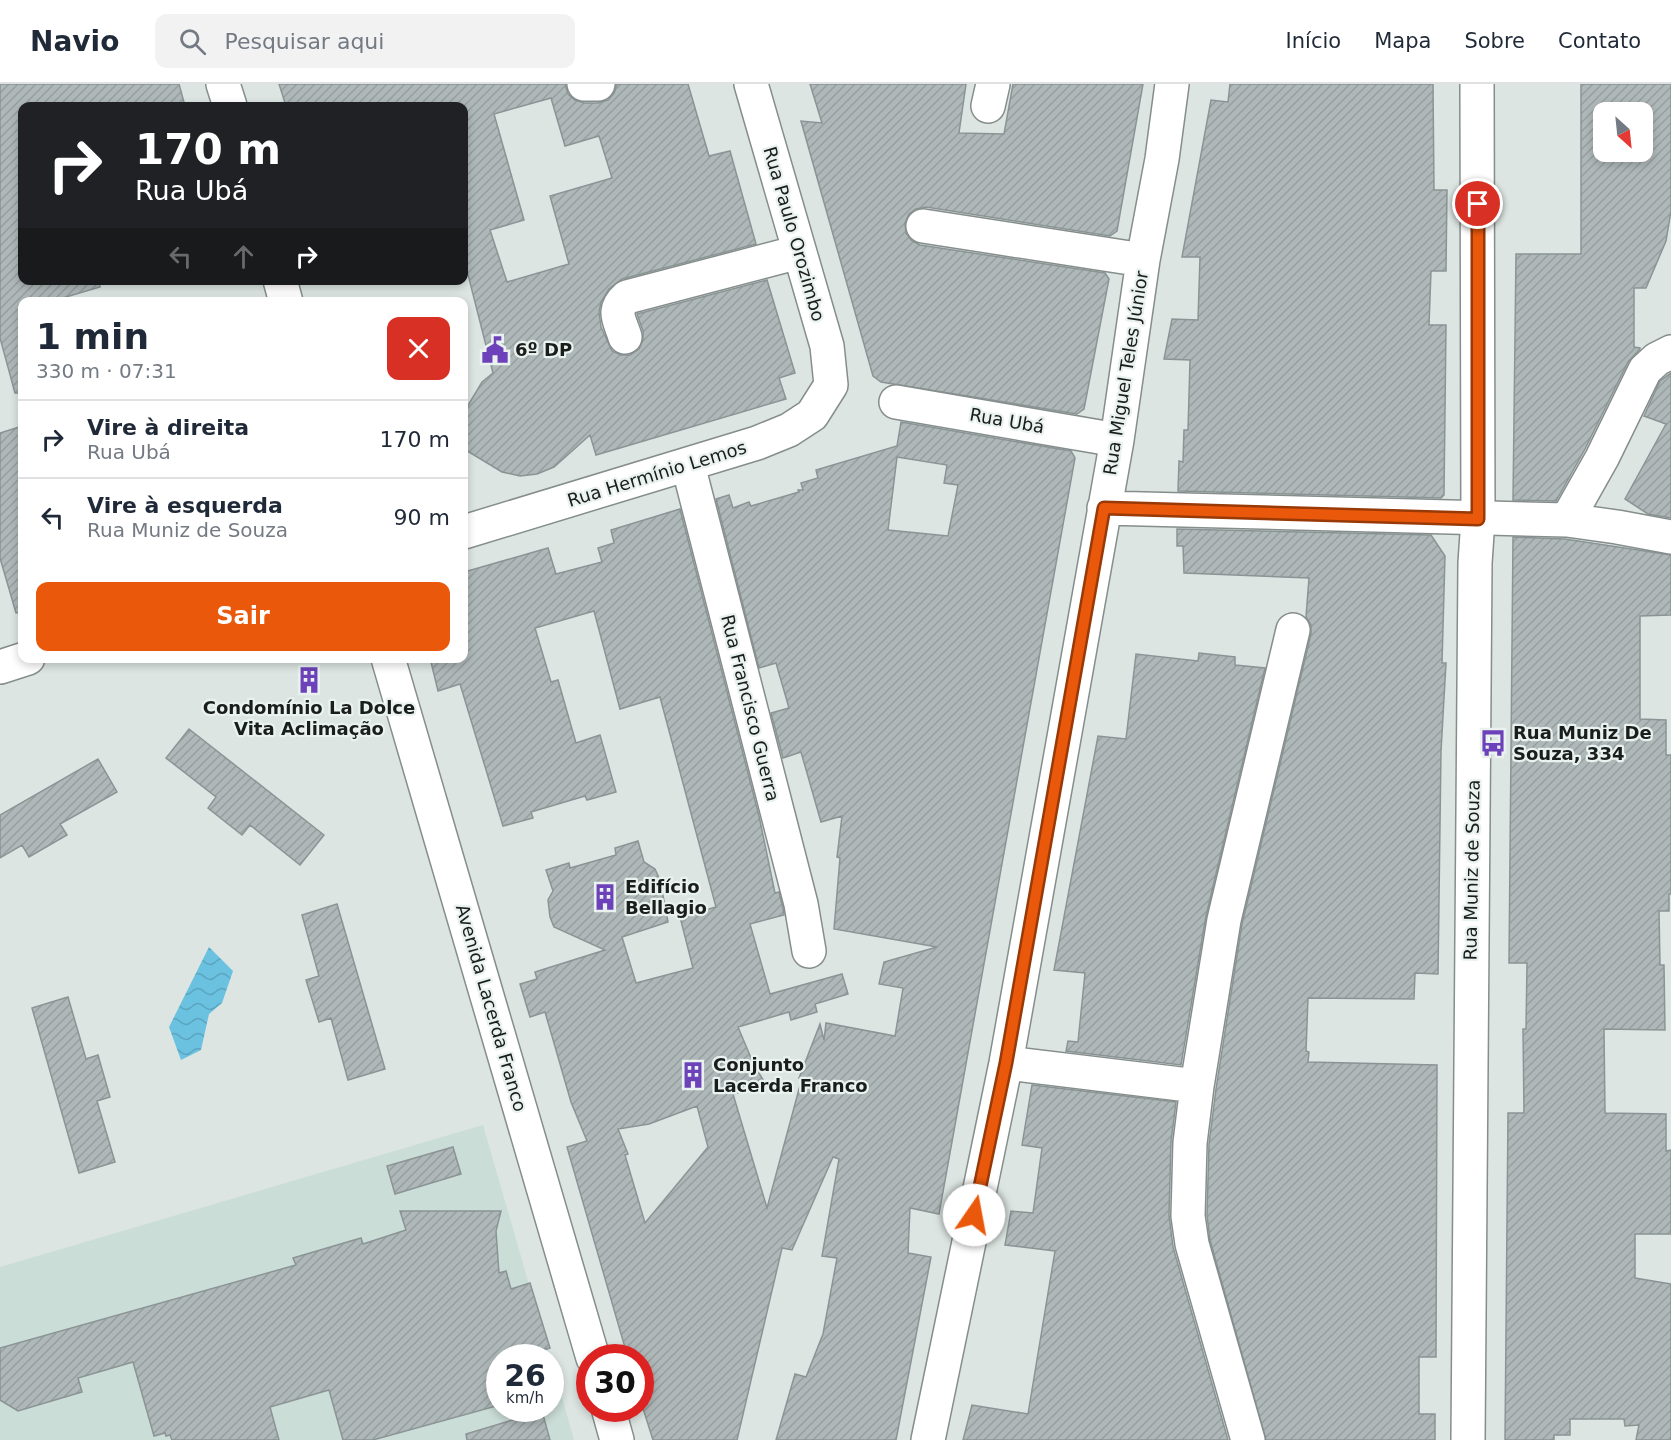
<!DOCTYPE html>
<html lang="pt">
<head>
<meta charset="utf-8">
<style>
	body { margin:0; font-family:"DejaVu Sans",sans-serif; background:#f2f2f3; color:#1f2937; height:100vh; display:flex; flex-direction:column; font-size:22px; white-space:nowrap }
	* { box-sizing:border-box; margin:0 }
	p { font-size:20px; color:#747a83 }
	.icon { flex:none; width:33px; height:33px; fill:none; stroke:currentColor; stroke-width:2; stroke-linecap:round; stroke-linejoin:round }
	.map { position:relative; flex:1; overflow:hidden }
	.details { position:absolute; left:18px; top:213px; width:450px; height:366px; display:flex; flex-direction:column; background:#fff; border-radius:12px; box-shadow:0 3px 9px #0003 }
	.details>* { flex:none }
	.guide { position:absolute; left:18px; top:18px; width:450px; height:183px; border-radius:12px; box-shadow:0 3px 9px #0003; background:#202124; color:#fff; overflow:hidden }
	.needle { width:39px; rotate:153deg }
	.controls { position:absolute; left:1593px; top:18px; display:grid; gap:12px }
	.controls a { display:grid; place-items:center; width:60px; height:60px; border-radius:12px; background:#fff; box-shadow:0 3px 9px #0003; font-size:30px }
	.speed { position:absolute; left:486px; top:1260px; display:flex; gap:12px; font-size:30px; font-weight:700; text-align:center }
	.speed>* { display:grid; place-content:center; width:78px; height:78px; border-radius:50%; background:#fff; box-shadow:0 3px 9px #0003; line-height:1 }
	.speed small { font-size:15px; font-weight:400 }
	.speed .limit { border:9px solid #d22; background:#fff; color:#111 }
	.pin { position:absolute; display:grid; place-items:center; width:51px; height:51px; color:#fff; margin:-26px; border:3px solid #fff; border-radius:50%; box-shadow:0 2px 6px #0007 }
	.me { position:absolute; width:66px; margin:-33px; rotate:12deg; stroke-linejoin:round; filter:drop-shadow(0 0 4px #0008) }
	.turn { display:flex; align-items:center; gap:21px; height:126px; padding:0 18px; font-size:27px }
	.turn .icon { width:78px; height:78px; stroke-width:2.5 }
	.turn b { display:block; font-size:42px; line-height:51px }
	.lanes { display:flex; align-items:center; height:57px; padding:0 18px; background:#0003; justify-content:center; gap:30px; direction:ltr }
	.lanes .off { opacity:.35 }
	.round { display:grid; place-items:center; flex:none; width:63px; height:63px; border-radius:12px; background:#f2f2f3 }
	.overview { display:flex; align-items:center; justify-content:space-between; height:102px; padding:0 18px }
	h1 { font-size:36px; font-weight:700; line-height:45px }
	.button { display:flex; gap:12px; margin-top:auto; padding:12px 18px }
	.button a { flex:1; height:69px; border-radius:12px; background:#ea580c; color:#fff; font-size:24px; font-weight:700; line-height:69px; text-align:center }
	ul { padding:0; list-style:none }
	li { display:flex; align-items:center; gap:18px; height:78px; padding:0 18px; border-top:2px solid #e0e1e3 }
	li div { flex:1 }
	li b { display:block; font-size:22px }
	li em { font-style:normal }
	header { display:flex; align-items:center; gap:36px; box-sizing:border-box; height:84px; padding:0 30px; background:#fff; border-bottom:2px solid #e0e1e3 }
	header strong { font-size:28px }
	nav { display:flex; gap:33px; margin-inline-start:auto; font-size:21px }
	.search { width:420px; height:54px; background:#f2f2f3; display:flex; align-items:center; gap:15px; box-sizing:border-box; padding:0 21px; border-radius:12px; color:#747a83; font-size:22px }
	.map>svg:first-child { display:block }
	.built { fill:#cbddd7 }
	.water { fill:url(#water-waves) }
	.building { fill:url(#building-hatch); stroke:#8b9495; stroke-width:1.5; fill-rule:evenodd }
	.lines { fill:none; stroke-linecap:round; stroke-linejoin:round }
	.minor-casing { stroke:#858e8b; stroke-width:36 }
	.tertiary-casing { stroke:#858e8b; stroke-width:36 }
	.minor { stroke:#fff; stroke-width:33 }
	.tertiary { stroke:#fff; stroke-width:33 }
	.route-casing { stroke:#983908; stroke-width:15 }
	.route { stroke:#ea580c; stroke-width:10 }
	.labels { text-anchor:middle; stroke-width:4.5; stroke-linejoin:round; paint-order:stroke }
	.street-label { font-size:18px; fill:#191d1b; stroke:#e9f2ef }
	.poi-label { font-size:18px; font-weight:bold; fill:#191d1b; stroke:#e9f2ef; text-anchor:start }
</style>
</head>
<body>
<header>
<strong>Navio</strong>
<div class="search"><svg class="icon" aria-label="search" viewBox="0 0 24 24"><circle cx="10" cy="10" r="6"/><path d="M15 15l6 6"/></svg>Pesquisar aqui</div>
<nav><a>Início</a><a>Mapa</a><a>Sobre</a><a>Contato</a></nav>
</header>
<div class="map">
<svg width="1671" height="1356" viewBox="0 0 1671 1356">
	<defs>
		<pattern id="water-waves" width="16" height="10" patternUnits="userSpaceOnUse" patternTransform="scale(1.5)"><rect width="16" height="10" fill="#6ac1e0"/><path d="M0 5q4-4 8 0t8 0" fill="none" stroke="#5ba5c0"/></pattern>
		<pattern id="building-hatch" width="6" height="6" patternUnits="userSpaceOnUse" patternTransform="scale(1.5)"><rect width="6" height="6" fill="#afb8b9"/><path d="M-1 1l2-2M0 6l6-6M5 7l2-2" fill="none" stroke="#969e9e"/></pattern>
	</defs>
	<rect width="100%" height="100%" fill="#dce5e2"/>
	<!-- built -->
	<path class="built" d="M483 1041 550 1273 500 1274V1324H550L551 1274 574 1356H0V1183Z"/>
	<!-- water -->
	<path class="water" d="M209 863 233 887 222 919 209 930 201 966 181 976 169 943Z"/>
	<!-- building -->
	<path class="building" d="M0 0H179L185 22H22V196H99L100 203 49 218H22V309H15L0 254Z
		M279 0H565L568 10 575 16 584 19H598L608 16 614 9 617 0H688L709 72 730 67 756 160 622 195 609 205 601 218 599 228 601 243 612 267 621 271H630L639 265 643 256V247L637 230 767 196 795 289 779 294 786 315 596 371 590 351 554 383 537 390 520 392 502 388 464 365V328L482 298 493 289 464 175V22H286ZM551 14 565 62 599 52 612 94 550 112 569 180 507 198 490 146 524 136 494 30Z
		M810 0H966L959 49 1004 50 1013 0H1143L1117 147 1110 152 926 123 916 125 909 130 905 139 906 149 912 157 920 161 1105 189 1109 195 1084 325 1077 330 881 298 873 292 801 37 822 39Z
		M1230 0H1433L1434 106H1447L1446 187H1431L1429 241H1446L1444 411 1441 414 1178 407 1179 377 1183 378 1184 346H1188L1190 276 1164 275 1172 235 1198 236 1200 173H1182L1211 16 1228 18Z
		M1581 0H1671V127L1666 157 1646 204H1634V263L1640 264V265L1628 278 1585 365 1556 417 1513 416 1516 170H1581ZM1604 28H1642V68H1604Z
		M1671 289V434L1648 430 1625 415 1666 340 1644 332 1660 297Z
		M901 338 1071 367 1075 374 939 1130 910 1124 908 1169 931 1173 896 1356H776L795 1290 806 1293 823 1250 837 1174 822 1172 839 1075 833 1073 792 1166 782 1164 737 1356H653L640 1315V1274H628L567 1063 587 1057 571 1018 545 928 530 933 520 900 537 895 535 888 605 866 554 843 550 833 548 816 553 807 546 786 569 779 570 784 616 771 615 764 638 757 644 778 655 785 660 796 668 838 622 853 636 899 693 884 680 833 716 823 660 613 620 625 594 527 535 544 551 598 558 596 576 659 600 651 616 708 587 716 585 712 531 728 533 734 503 742 460 600 438 607 430 574H464V488L548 464 556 490 602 478 598 464 614 459 611 446 680 425 759 732 775 809 779 808 783 824 784 831 750 840 770 910 842 890 848 910 815 920 817 928 791 936 789 928 738 943 754 981 767 1002 733 1010 767 1124 802 994H799L820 940 824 956 826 939 895 952 903 904 879 900 884 878 937 863 834 845 840 774 837 773 842 732 821 738 801 668 783 674 771 629 789 624 776 579 759 584 716 415 729 411 733 424 749 418 751 422 799 408 798 406H803L801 399 818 394 816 386 897 362ZM897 373 947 381 944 399 958 401 948 452 888 446ZM697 1022 708 1063 645 1139 625 1071 628 1070 618 1045 649 1040Z
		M22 342V528L16 529 0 474V349Z
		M1177 445 1431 451 1445 472 1442 579H1446L1441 667 1438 890 1415 889 1414 915 1308 914 1306 967 1309 968 1308 978 1437 981 1436 1273H1419V1330H1435V1356H1266L1210 1156 1207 1131 1209 1060 1216 1005 1242 840 1311 550V541L1306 533 1309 494 1184 489 1183 462H1177Z
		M1513 453 1565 455 1671 471V531L1640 532V635L1666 636V671H1671V810H1669V827H1659L1660 881H1664L1665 946 1604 945 1605 1029 1666 1030V1067L1671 1066V1150H1635V1194L1671 1200V1356H1636L1639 1341 1625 1342 1624 1335H1570V1351H1554V1356H1505L1508 1029H1524L1523 945H1526L1527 879H1509Z
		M1199 569 1235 573V581L1265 584 1206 832 1181 981 1066 967 1068 957 1078 958 1085 889 1054 886 1098 652 1126 655 1136 570 1198 577Z
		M189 645 324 751 300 781 250 741 242 751 208 724 216 713 166 674Z
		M98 675 117 708 60 740 67 751 29 773 22 761 0 774V731Z
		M337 820 385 985 348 996 331 934 319 938 306 896 319 892 302 831Z
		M68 913 86 975 98 971 110 1013 97 1017 115 1078 79 1089 32 924Z
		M1032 1001 1176 1018 1171 1058 1169 1131 1173 1163 1228 1356H963L972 1321 1028 1330 1055 1167 1005 1161 1011 1127 1033 1129 1042 1064 1022 1061Z
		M453 1063 461 1090 395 1110 387 1082Z
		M400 1127H501L496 1147 499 1189 506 1187 511 1205 530 1199 550 1264 530 1270 531 1274H500V1321L373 1356H343L329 1306 270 1323 279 1356H172L170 1351 166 1352 165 1349 154 1352 133 1278 78 1294 82 1308 18 1327 0 1316V1264L296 1181 293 1174 361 1154 363 1160 406 1146Z
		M542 1327 550 1356H467L466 1350Z"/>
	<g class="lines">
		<defs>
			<path id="minor" d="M584 0H598
				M988 22 993 0
				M923 142 1143 176
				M625 253C620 236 611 227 627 213L799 168
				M896 318 1117 356
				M688 381 801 820 809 867
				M1104 424 1567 436 1617 443 1671 453
				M1567 436 1602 374 1645 286 1657 275 1671 268
				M464 448 757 359 789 346 812 331 831 301 827 262 751 0
				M0 583 28 574
				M1006 979 1197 1002
				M928 1356 1006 979 1117 356 1143 176 1162 75 1172 0
				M1248 1356 1192 1160 1188 1132 1190 1059 1197 1002 1224 836 1293 546"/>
			<path id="tertiary" d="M223 0 230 22
				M280 196 286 218
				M388 574 593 1274
				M608 1324 617 1356
				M1468 1356 1475 479 1478 435 1477 0"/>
		</defs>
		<!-- minor casing -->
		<use href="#minor" class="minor-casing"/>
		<!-- tertiary casing -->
		<use href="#tertiary" class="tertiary-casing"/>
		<!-- minor -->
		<use href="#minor" class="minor"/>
		<!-- tertiary -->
		<use href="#tertiary" class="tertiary"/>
	</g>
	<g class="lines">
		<defs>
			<path id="route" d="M974 1131 1006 979 1104 424 1478 435V120"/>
		</defs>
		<!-- route casing -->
		<use href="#route" class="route-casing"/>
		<!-- route -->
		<use href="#route" class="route"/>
	</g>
	<!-- icons -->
	<defs>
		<symbol id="civic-bare" viewBox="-9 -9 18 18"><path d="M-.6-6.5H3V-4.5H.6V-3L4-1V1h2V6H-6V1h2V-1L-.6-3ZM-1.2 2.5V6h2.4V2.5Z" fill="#6d41b9" stroke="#e9f2ef" stroke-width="2.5" paint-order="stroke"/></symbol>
		<symbol id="building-bare" viewBox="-9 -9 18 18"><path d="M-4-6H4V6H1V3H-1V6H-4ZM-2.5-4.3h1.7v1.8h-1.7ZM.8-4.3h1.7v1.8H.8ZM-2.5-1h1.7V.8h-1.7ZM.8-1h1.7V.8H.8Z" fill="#6d41b9" stroke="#e9f2ef" stroke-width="2.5" paint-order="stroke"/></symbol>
		<symbol id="bus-bare" viewBox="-9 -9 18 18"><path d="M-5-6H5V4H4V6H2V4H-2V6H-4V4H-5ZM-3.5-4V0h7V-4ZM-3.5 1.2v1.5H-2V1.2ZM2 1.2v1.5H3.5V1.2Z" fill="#6d41b9" stroke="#e9f2ef" stroke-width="2.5" paint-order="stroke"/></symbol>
	</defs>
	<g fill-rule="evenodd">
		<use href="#civic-bare" x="476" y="247" width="38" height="38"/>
		<use href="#building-bare" x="290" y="577" width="38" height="38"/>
		<use href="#bus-bare" x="1474" y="640" width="38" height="38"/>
		<use href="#building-bare" x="586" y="794" width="38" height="38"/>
		<use href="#building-bare" x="674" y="972" width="38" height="38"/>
	</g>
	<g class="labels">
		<!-- street labels -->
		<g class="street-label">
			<text transform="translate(794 150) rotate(74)" y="6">Rua Paulo Orozimbo</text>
			<text transform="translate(1126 289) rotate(-81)" y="6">Rua Miguel Teles Júnior</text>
			<text transform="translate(1007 337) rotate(10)" y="6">Rua Ubá</text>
			<text transform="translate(657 390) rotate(-17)" y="6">Rua Hermínio Lemos</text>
			<text transform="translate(750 624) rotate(76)" y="6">Rua Francisco Guerra</text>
			<text transform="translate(1472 786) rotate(-89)" y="6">Rua Muniz de Souza</text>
			<text transform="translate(491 924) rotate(74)" y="6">Avenida Lacerda Franco</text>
		</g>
		<!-- poi labels -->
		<g class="poi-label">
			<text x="515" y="272">6º DP</text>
			<text x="309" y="630" text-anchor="middle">Condomínio La Dolce<tspan x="309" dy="21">Vita Aclimação</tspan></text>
			<text x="1513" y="655">Rua Muniz De<tspan x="1513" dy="21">Souza, 334</tspan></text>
			<text x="625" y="809">Edifício<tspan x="625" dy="21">Bellagio</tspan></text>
			<text x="713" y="987">Conjunto<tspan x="713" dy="21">Lacerda Franco</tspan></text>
		</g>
	</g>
</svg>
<div class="controls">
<a><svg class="needle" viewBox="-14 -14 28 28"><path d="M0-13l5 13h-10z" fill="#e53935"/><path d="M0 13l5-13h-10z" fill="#747a83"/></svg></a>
</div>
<div class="speed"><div>26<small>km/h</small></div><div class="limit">30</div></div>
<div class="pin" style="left:1478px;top:120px;background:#d93025"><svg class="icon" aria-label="arrive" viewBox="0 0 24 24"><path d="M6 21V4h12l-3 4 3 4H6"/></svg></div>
<svg class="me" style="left:974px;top:1131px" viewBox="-20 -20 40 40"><circle r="19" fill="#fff"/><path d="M0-13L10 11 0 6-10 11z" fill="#ea580c"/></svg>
<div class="guide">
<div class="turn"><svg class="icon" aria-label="right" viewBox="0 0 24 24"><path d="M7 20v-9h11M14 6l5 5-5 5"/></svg><div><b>170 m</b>Rua Ubá</div></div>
<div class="lanes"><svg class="icon off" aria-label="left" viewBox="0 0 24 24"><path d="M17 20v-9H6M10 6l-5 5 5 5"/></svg><svg class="icon off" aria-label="ahead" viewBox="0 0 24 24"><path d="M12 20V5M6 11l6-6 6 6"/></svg><svg class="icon" aria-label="right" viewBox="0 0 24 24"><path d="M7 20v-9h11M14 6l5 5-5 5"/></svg></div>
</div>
<section class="details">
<div class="overview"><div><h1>1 min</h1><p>330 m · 07:31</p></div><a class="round" style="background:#d93025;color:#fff"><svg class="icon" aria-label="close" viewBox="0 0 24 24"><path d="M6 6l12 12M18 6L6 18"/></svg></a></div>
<ul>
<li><svg class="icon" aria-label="right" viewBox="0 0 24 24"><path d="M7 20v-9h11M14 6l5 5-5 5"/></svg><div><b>Vire à direita</b><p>Rua Ubá</p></div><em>170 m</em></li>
<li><svg class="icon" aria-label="left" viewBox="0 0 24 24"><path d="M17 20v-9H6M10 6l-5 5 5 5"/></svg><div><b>Vire à esquerda</b><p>Rua Muniz de Souza</p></div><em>90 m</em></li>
</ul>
<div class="button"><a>Sair</a></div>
</section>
</div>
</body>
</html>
